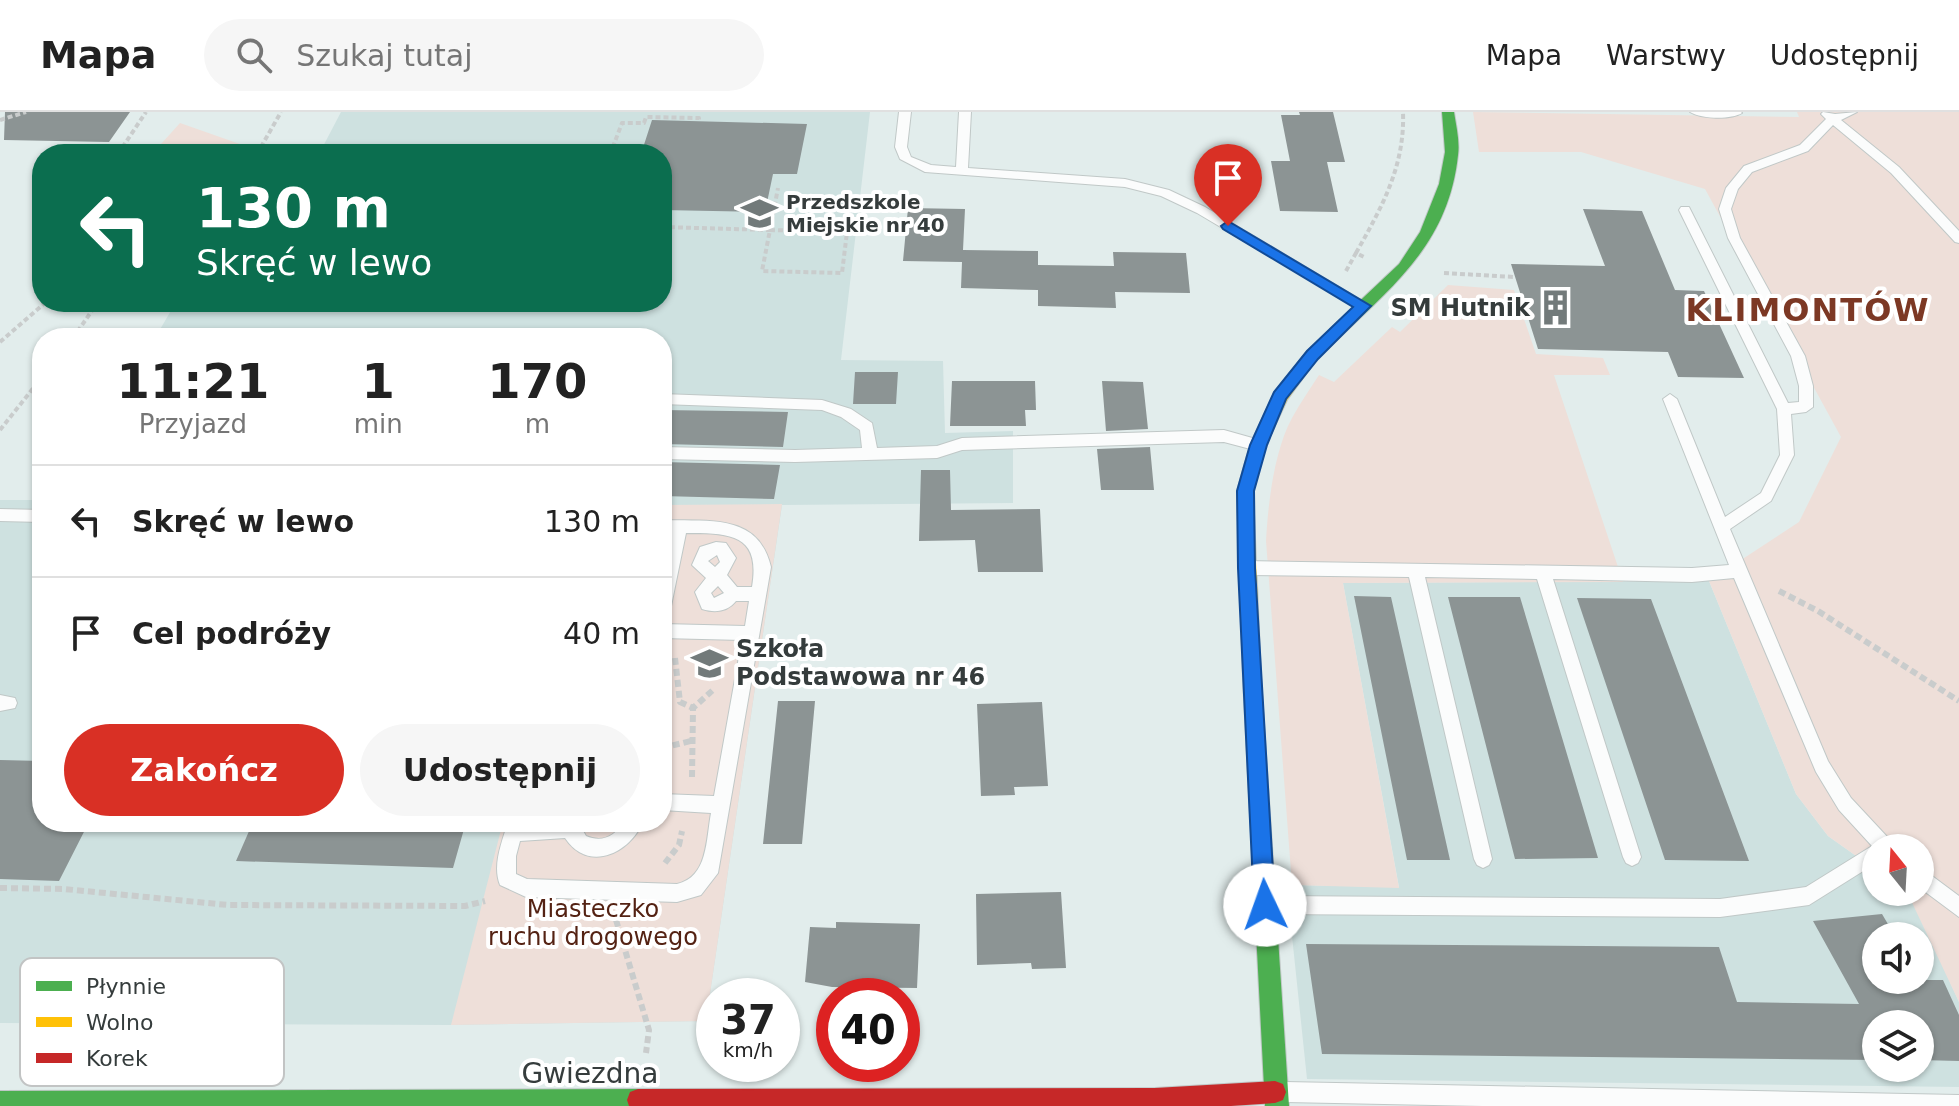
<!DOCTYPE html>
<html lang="pl">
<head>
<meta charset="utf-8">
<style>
	body { margin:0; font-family:"DejaVu Sans",sans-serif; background:#f6f6f6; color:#222; height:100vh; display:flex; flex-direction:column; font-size:30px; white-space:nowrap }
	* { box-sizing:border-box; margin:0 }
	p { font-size:26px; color:#767676 }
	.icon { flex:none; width:44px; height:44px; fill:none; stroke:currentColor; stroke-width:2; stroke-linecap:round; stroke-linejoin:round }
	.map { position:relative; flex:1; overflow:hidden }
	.panel { position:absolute; left:32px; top:216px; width:640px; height:504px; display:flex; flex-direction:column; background:#fff; border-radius:32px; box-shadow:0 2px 6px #0004 }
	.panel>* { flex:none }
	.guide { position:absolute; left:32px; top:32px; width:640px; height:168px; border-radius:32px; box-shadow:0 2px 6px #0004; background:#0b6e4f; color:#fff; overflow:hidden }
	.needle { width:52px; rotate:342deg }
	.fabs { position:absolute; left:1862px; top:722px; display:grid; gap:16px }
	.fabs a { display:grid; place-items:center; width:72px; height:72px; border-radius:50%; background:#fff; box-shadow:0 2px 6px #0004; font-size:40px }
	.speed { position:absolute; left:696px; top:866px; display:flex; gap:16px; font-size:40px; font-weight:700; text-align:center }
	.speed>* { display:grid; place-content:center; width:104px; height:104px; border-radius:50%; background:#fff; box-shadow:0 2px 6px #0004; line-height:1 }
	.speed small { font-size:20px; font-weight:400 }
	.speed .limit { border:12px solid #d22; background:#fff; color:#111 }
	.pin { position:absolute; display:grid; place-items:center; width:68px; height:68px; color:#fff; margin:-82px -34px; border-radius:50% 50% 50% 0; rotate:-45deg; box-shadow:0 0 8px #0007 }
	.pin .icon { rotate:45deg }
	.me { position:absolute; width:88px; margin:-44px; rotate:357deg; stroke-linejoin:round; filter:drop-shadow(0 0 6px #0008) }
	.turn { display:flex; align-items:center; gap:28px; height:168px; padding:0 32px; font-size:36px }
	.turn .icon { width:104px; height:104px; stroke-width:2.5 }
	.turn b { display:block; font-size:56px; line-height:68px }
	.eta { display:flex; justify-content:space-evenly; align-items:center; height:136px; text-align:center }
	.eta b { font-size:48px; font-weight:700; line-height:56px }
	.button { display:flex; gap:16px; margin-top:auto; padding:16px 32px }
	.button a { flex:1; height:92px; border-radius:48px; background:#d93025; color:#fff; font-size:32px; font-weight:700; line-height:92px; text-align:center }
	.button a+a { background:#f6f6f6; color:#222 }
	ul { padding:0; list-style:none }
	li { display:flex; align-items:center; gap:24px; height:112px; padding:0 32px; border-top:2px solid #e0e0e0 }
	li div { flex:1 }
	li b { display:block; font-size:30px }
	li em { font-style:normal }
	header { display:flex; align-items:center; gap:48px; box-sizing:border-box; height:112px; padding:0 40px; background:#fff; border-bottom:2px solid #e0e0e0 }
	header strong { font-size:38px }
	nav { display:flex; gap:44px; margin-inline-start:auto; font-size:28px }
	.search { width:560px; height:72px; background:#f6f6f6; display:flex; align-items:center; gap:20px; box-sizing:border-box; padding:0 28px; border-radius:44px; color:#767676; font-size:30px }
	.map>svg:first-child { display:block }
	.built { fill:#cee1e0; fill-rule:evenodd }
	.green { fill:#eedfd9 }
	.building { fill:#8c9494 }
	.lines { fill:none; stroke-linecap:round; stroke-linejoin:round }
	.lane-casing { stroke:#c0c8c7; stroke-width:2 }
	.fast-casing { stroke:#c0c8c7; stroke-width:2 }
	.slow-casing { stroke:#c0c8c7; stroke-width:2 }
	.jam-casing { stroke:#c0c8c7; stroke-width:2 }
	.path-far1 { stroke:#c9cccc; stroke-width:4; stroke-dasharray:5 3; stroke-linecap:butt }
	.path { stroke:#c9cccc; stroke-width:6; stroke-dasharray:7 4; stroke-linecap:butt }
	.lane { fill:#fbfcfc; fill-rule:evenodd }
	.fast { fill:#4caf50; fill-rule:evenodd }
	.slow { fill:#ffc107; fill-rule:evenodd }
	.jam { fill:#c62828; fill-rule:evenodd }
	.route { fill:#1a73e8; stroke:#114b97; stroke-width:2 }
	.labels { text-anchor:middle; stroke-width:8; stroke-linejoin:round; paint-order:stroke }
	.far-poi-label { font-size:20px; font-weight:bold; fill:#353c3c; stroke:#fff; text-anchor:start }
	.poi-label { font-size:24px; font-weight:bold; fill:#353c3c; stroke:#fff; text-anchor:end }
	.park-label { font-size:24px; fill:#542213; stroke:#fff }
	.near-street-label { font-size:28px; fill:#353c3c; stroke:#fff }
	.district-label { font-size:32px; font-weight:bold; letter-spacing:2px; fill:#7c3824; stroke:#fff }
	.key { fill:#fff; stroke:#c2c4c4; stroke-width:2 }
	.key-label { font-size:22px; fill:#353c3c }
</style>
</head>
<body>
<header>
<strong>Mapa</strong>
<div class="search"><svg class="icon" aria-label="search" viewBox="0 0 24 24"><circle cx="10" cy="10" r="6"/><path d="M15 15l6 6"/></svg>Szukaj tutaj</div>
<nav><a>Mapa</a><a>Warstwy</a><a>Udostępnij</a></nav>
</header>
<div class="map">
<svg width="1959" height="994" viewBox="0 0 1959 994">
	<rect width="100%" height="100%" fill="#e2edec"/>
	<!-- built -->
	<path class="built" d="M341 0H870L841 248 943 249 945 321 1013 319V391L782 393 706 909 451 913 0 911V388H42V710H662V226H155L176 190H662V42H319Z
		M1709 469 1796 682 1828 724 1876 758V780L1910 782 1959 890V975L1307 967 1292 824V773L1399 775 1343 471ZM1876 824H1920V868H1876ZM1876 912H1920V956H1876Z"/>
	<!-- green -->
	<path class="green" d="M1473 0 1799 5 1797 0H1959V890L1907 780H1920V736H1876V758L1828 724 1796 682 1709 469 1799 410 1841 325 1705 77 1581 40H1479Z
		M180 11 254 37 251 42H152Z
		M1448 173 1514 178 1536 242 1603 246 1610 263H1554L1623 470 1343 471 1399 776 1292 773 1266 429C1268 392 1274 339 1292 306 1300 291 1310 277 1319 263L1334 270 1392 215 1400 220Z
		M782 392 706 909 451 913 503 710H662V393Z"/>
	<!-- building -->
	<path class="building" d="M5 0H130L109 30 4 28Z
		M1299 0H1333L1345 50H1327L1338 100 1280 99 1271 49H1290L1281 3H1300Z
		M652 8 807 12 797 62H773L765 100 662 98V42H641Z
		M908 96 965 97 963 138 1038 139V161V153L1114 154 1113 140 1186 141 1190 181 1115 180 1116 196 1038 194V178L961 176 962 150 903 149Z
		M1583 97 1642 99 1675 178 1704 179 1744 266 1678 265 1668 240 1538 237 1511 152 1605 154Z
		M855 260H898L896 292H853Z
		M952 269H1035L1036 298H1025L1026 314H950Z
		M1102 269 1143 270 1148 317 1106 319Z
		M662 298 788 300 783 335 662 332Z
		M1150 335 1154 378H1101L1097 337Z
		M662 350 780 353 774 387 662 384Z
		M921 358H950L951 398 1040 397 1043 460H978L975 428 919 429Z
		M1354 484 1391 485 1450 748H1407Z
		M1448 485H1520L1598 746 1515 747Z
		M1577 486 1651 487 1749 749 1665 748Z
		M778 589H815L802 732H763Z
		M1042 590 1048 674 1014 675 1015 683 981 684 977 592Z
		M0 648 42 649V710H89L59 769 0 767Z
		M253 710H466L453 756 236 749Z
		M1061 780 1066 856 1032 857 1031 851 977 853 976 782Z
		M1882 802 1895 824H1876V868H1943L1959 903V949L1920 948V912H1876V948L1322 942 1306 832 1719 835 1737 890 1859 892 1813 809Z
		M836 810 920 812 917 876 832 875 805 870 810 815 836 816Z"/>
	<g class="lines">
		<defs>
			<path id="lane" d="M899 0H911L907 35 911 45 931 53 956 55 959 0H971L968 56 1125 67 1169 78 1205 95 1371 194 1364 199 1359 197 1197 101 1161 84 1125 75 925 60 900 47 895 35Z
				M1690 0H1741L1742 1C1731 8 1701 7 1690 0Z
				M1823 0 1835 2 1857 0 1841 8 1899 55 1959 119V131L1955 130 1891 61 1833 13 1808 39 1752 60 1738 77 1731 97 1740 126 1805 244 1813 274V295L1806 300 1791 302 1794 343 1771 389 1730 417 1828 649 1851 686 1892 730 1895 736H1876V751L1809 793 1720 805 1270 802 1263 800 1261 793 1263 786 1270 784 1720 787 1806 775 1872 734 1839 698 1816 660 1734 466 1692 470 1553 467 1641 745 1638 751 1632 754 1626 751 1623 745 1537 467 1425 465 1492 747 1489 753 1483 756 1477 753 1474 747 1409 465 1246 463 1240 461 1238 456 1240 451 1246 449 1692 456 1729 453 1663 287 1670 282 1677 287 1725 405 1761 381 1780 343 1777 297 1679 98 1681 95H1689L1788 291 1799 290V274L1791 244 1728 126 1719 97 1726 76 1744 54 1800 33 1826 7 1821 2Z
				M662 282 822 288 851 297 872 311 877 336 937 334 962 326 1224 318 1263 329 1265 333 1258 339 1224 330 962 338 937 346 795 350 662 347V335L795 338 862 336 860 318 841 305 822 298 662 292Z
				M0 397 42 398V410L0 409Z
				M662 408C707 410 758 400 771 455L718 761 701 783 677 790 526 785 500 773C492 753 502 730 508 710H578L586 724C602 731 615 724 624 710H643C629 742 588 761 565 726L520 729 516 744V762L527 767 677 772C708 765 706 728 711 701L662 698V682L714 684 742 528 662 526V512L745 514 749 489H736C727 500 715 501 702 497L695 480 706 466 692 453 700 435 716 430 726 431 736 446 727 463 737 475H752C761 422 730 421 686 421L670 499 668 504 662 506V462L671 421 662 420ZM717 443 720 450 715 455 708 449ZM718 474 724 481 714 486 711 481Z
				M0 583 15 586 17 591 15 596 0 599Z
				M1920 755 1959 784V805L1920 776Z
				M1285 970 1959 983V994H1483L1285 990 1278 987 1275 980 1278 973Z"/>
			<path id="fast" d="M1442 0H1454C1456 14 1460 29 1458 43 1449 128 1398 170 1340 225H1330V217L1399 152 1420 120 1439 72 1445 40Z
				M1252 558 1259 560 1261 566 1289 994H1265L1243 566 1245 560Z
				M638 977 646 980 649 988 647 994H0V979Z"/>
			<path id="slow" d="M1335 215 1343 221 1340 225 1317 247 1287 288 1266 333 1253 379 1261 566 1259 572 1252 574 1245 572 1243 566 1237 379 1250 333 1274 281 1307 239Z"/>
			<path id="jam" d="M1275 969 1283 972 1286 980 1283 988 1275 991 1231 994H629L627 988 630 980 638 977 1155 976Z"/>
		</defs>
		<!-- lane casing -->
		<use href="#lane" class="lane-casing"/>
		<!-- fast casing -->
		<use href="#fast" class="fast-casing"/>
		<!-- slow casing -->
		<use href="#slow" class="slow-casing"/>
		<!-- jam casing -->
		<use href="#jam" class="jam-casing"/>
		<!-- path-far1 -->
		<path class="path-far1" d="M0 8 26 0
			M118 42 146 0
			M257 42 281 0
			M497 42 500 34
			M578 42 579 39 611 40 622 11H644L646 5 699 6V9
			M662 115 770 118
			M770 118 847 120 842 161 762 159Z
			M770 118 778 76
			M1356 141C1382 95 1405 54 1403 0
			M1346 159 1356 141 1364 145
			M1444 161 1515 165
			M73 226 98 190
			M0 230 46 190
			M0 318 42 265"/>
		<!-- path -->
		<path class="path" d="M1779 479 1818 499 1959 589
			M675 546 680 590 693 596
			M662 636 691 629
			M692 665 693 596 713 578
			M665 751 679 733 682 719
			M0 776 64 777 228 793 465 794 485 789
			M616 808 649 918 646 941"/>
		<!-- lane -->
		<use href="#lane" class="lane"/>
		<!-- fast -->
		<use href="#fast" class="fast"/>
		<!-- slow -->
		<use href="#slow" class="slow"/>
		<!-- jam -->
		<use href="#jam" class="jam"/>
	</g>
	<!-- route -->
	<path class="route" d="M1228 109 1371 194 1318 247 1286 287 1267 333 1254 379 1255 456 1275 793 1272 800 1265 803 1257 800 1254 793 1238 456 1237 379 1250 333 1274 280 1307 239 1353 195 1223 117 1221 114Z"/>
	<!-- icons -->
	<defs>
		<symbol id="school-bare" viewBox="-9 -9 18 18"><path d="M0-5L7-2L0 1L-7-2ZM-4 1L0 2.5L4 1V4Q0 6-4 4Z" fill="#727a7a" stroke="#fff" stroke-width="2.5" paint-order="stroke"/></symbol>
		<symbol id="building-bare" viewBox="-9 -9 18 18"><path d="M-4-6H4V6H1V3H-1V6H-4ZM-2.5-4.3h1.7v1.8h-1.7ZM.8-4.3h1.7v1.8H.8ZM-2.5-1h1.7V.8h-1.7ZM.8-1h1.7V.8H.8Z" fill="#727a7a" stroke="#fff" stroke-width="2.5" paint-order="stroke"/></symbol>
	</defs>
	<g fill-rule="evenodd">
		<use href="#school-bare" x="734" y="76" width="51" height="51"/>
		<use href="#building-bare" x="1530" y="170" width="51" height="51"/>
		<use href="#school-bare" x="684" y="526" width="51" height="51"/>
	</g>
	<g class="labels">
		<!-- far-poi labels -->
		<g class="far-poi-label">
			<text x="786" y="97">Przedszkole<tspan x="786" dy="23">Miejskie nr 40</tspan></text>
		</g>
		<!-- poi labels -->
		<g class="poi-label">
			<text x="1530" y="204">SM Hutnik</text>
			<text x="736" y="545" text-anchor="start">Szkoła<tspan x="736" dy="28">Podstawowa nr 46</tspan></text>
		</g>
		<!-- park labels -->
		<g class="park-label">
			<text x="593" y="805">Miasteczko<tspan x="593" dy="28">ruchu drogowego</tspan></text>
		</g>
		<!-- near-street labels -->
		<g class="near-street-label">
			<text x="590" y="971">Gwiezdna</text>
		</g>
		<!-- district labels -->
		<g class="district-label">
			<text x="1808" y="209">KLIMONTÓW</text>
		</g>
	</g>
	<!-- legend -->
	<rect x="20" y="846" width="264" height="128" rx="12" class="key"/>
	<rect x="36" y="869" width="36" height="10" fill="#4caf50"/>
	<rect x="36" y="905" width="36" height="10" fill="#ffc107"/>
	<rect x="36" y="941" width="36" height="10" fill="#c62828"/>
	<g class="key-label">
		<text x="86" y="882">Płynnie</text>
		<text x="86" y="918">Wolno</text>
		<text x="86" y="954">Korek</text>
	</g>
</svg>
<div class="fabs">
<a><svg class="needle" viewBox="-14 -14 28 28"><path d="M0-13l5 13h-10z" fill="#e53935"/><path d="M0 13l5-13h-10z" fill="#767676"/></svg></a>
<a><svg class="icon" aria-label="sound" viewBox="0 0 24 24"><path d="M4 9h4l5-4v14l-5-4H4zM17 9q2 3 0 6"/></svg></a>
<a><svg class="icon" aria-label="layers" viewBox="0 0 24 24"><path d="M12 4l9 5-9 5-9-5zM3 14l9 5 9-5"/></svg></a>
</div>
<div class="speed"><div>37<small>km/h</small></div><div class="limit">40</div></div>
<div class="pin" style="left:1228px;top:114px;background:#d93025"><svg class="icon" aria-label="arrive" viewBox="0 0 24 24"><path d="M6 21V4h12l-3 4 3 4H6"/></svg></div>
<svg class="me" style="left:1265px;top:793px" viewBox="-20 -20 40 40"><circle r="19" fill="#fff"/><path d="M0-13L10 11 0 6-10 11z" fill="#1a73e8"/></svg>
<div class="guide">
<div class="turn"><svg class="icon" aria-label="left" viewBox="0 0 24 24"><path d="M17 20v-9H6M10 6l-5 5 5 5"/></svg><div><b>130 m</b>Skręć w lewo</div></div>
</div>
<section class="panel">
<div class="eta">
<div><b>11:21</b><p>Przyjazd</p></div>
<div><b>1</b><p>min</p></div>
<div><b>170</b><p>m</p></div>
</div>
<ul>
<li><svg class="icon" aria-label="left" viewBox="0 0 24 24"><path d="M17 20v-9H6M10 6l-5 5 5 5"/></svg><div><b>Skręć w lewo</b></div><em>130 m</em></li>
<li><svg class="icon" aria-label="arrive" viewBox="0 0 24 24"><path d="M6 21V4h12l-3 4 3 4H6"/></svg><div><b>Cel podróży</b></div><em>40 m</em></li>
</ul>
<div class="button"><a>Zakończ</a><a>Udostępnij</a></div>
</section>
</div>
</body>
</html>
